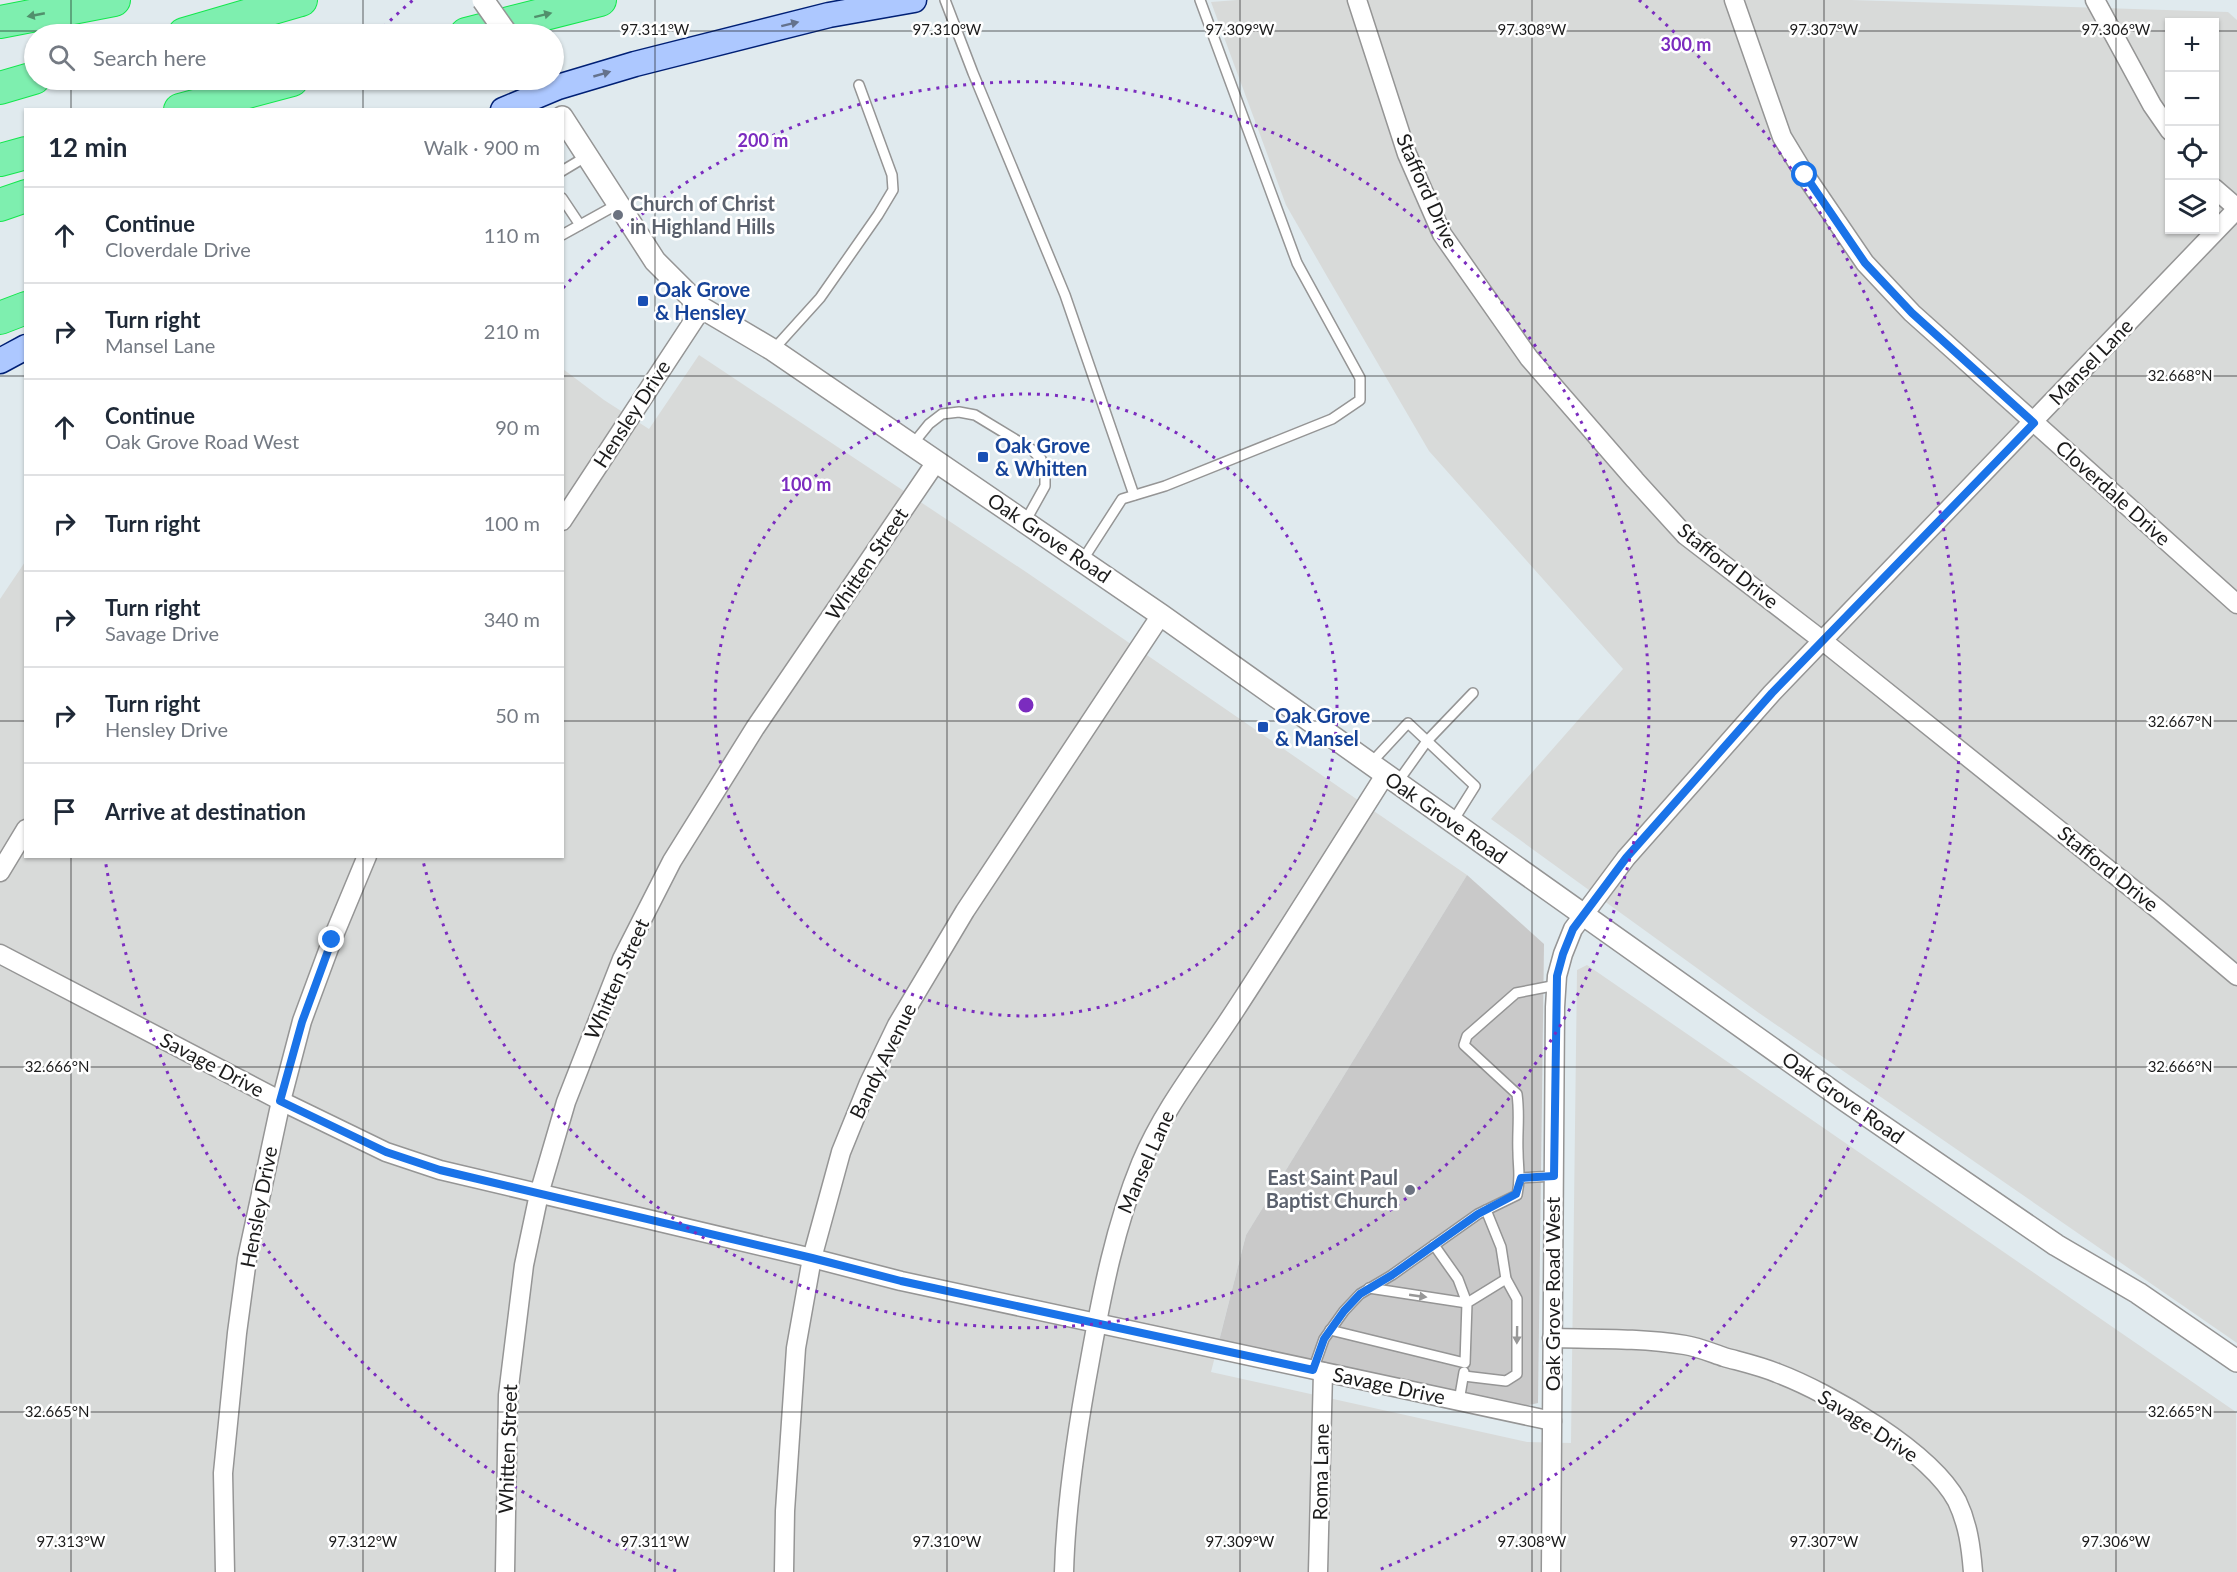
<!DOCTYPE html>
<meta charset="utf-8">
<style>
:root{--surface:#fff;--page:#f6f6f7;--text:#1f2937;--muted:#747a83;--line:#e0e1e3}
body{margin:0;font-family:Lato,sans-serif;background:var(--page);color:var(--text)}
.controls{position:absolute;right:18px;top:18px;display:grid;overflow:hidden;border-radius:0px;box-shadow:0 2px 4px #0004}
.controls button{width:54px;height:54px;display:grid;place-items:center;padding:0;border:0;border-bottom:2px solid var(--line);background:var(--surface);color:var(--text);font:30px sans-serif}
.stop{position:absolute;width:18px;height:18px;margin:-14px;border:4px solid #1a73e8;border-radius:50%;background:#fff}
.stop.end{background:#1a73e8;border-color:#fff;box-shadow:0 2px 6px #0008}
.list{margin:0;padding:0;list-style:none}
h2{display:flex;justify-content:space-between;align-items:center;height:78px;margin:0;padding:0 24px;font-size:26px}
h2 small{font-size:20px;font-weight:400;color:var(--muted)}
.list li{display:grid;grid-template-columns:39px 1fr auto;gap:18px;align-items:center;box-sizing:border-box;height:96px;padding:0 24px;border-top:2px solid var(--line)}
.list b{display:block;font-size:22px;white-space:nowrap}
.list p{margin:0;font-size:20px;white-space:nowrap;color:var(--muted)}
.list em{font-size:20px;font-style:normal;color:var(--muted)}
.icon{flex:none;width:33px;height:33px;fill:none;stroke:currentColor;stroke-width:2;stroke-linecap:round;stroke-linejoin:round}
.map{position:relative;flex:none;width:2237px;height:1572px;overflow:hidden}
.search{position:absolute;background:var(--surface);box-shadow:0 2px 4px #0004;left:24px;top:24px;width:540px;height:66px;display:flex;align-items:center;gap:15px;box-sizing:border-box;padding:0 21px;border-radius:33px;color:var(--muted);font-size:22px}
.panel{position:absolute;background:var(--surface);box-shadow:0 2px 4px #0004;left:24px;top:108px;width:540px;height:750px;border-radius:0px}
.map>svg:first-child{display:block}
.residential{fill:#d8dad9;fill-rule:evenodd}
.religious{fill:#c9c9c9}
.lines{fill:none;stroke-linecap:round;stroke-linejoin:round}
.service-casing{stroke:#959595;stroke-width:12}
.minor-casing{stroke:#959595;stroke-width:21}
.tertiary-casing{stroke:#959595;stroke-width:24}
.secondary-casing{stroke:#002075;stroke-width:27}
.motorway-casing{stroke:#12e74c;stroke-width:34}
.service{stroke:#fff;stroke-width:9}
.minor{stroke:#fff;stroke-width:18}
.tertiary{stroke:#fff;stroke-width:21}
.secondary{stroke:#adc8ff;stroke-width:24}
.motorway{stroke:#7eefaf;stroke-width:32}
.tertiary-bridge-casing{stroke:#959595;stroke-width:24;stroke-linecap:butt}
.tertiary-bridge{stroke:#fff;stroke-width:21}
.oneway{fill:#51906c}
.oneway2{fill:#64728d}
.oneway3{fill:#989898}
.route{stroke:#1a73e8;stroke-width:8}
.ticks{fill:none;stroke:#1b1b1b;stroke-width:1.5;stroke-opacity:0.45}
.ring{fill:none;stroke:#7b2cbf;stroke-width:3;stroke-dasharray:3 6}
.worship-dot{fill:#6b7280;stroke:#fff;stroke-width:2}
.transit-dot{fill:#1a4fb4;stroke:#fff;stroke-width:2}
.labels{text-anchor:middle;stroke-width:5;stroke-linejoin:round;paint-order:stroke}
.street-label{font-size:20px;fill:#1b1b1b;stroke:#fff}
.worship-label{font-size:20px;font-weight:bold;fill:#5b616d;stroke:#fff;text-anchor:start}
.transit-label{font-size:20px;font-weight:bold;fill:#164399;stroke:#fff;text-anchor:start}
.ticks-label{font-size:15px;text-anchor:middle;fill:#1b1b1b;stroke:#fff;stroke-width:5;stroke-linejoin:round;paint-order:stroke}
.centre{fill:#7b2cbf;stroke:#fff;stroke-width:3}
.ring-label{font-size:18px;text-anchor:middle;font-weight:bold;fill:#7b2cbf;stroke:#fff;stroke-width:5;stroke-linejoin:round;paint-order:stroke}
</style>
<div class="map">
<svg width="2237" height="1572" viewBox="0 0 2237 1572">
<rect width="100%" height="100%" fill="#e0eaee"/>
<g class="residential">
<path d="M1237,0H1851L2228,12L2237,20V1343L1759,1013L1491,819L1623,669L1429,451L1328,278L1286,205L1211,2ZM2170,22H2214V230H2170Z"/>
<path d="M699,355L1029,574L1467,875L1246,1235L1211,1372L1527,1442L1571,1443L1577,970L1587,965L2236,1412L2237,1572H0V599L25,562L26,856H562L563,369L604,400L649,429Z"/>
</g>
<path class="religious" d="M1467,875L1544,944L1538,1403L1521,1407L1219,1341L1246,1235Z"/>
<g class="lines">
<defs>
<g id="service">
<path d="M945,0L973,73L1065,295L1134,495"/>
<path d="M562,171L587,156"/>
<path d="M562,198L580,225"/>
<path d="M562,235L618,204"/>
<path d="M773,350L820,298L878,215L893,190L892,175L859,85"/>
<path d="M912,445L929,424L942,414L959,412L975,415L1031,449L1041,459L1045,471V486L1025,522"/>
<path d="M1082,561L1122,499L1165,486L1332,419L1360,400V378L1297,263L1200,0"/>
<path d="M1370,764L1408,723L1475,786L1453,821"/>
<path d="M1397,783L1427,741L1473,693"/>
<path d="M1521,1178L1554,1176"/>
<path d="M1369,1288L1467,1303L1458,1279L1434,1245"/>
<path d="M1330,1330L1465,1363L1467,1303L1506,1279"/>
<path d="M1313,1370L1324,1339L1344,1311L1360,1294L1392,1275L1478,1214L1517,1195C1521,1176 1518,1169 1518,1152C1517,1131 1520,1116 1517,1094L1464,1045L1467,1036L1516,993L1557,985"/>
<path d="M1464,1376L1506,1381L1517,1374V1299L1506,1279L1501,1247L1486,1210"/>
<path d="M1459,1401L1464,1372"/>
</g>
<g id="minor">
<path d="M1357,0L1407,154L1442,234L1529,358L1635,480L1685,535L1823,641L2159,910L2237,976"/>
<path d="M1734,0L1782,137L1805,175L1865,263L1912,313L2237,604"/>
<path d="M2095,0L2152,105L2170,131"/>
<path d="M2214,188L2237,208"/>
<path d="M562,521L702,308"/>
<path d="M0,872L26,829"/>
<path d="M0,954L281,1101L386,1152L440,1170L812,1258L901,1281L1552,1421"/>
<path d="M1552,1338C1597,1339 1641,1338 1685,1345C1698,1347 1712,1353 1724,1357C1742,1362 1760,1366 1777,1373C1830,1393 1930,1451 1957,1501C1968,1524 1971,1547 1973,1572"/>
<path d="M225,1572L223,1473L237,1333L247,1259L281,1101L302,1021L332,940L367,856"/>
<path d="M505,1572L508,1395L524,1265L539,1194L566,1102L622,959L672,861L755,728L936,462"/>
<path d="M784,1572L785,1511L796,1348L812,1258L841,1152L869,1083L897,1025L965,911L1161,615"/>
<path d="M1064,1572C1066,1501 1077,1430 1090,1360C1102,1293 1115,1226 1141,1163C1164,1108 1202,1061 1234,1012C1285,934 1335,854 1385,775"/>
<path d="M1318,1572L1323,1372"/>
<path d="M1551,1572L1555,1007L1557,976L1563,954L1573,929L1626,858L1772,693L2237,209"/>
</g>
<path id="tertiary" d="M562,117L655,261L702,308L773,350L1161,615L1846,1101L2056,1245L2138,1293L2237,1361"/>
<g id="secondary">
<path d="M503,110L558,87L635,64L829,15L914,0"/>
<path d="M0,361L26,347"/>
</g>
<g id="motorway">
<path d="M0,22L114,0"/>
<path d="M184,34L301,0"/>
<path d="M466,34L600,0"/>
<path d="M0,88L34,78"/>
<path d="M180,110L292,80"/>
<path d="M0,160L26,153"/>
<path d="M0,205L26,196"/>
<path d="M0,318L26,308"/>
</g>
</defs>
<use href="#service" class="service-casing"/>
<use href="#minor" class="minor-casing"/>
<use href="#tertiary" class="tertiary-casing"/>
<use href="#secondary" class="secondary-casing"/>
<use href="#motorway" class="motorway-casing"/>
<use href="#service" class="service"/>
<use href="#minor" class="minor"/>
<use href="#tertiary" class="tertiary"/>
<use href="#secondary" class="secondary"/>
<use href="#motorway" class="motorway"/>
<defs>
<path id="tertiary-bridge" d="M483,0L507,34"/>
</defs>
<use href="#tertiary-bridge" class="tertiary-bridge-casing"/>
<use href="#tertiary-bridge" class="tertiary-bridge"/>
</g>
<defs><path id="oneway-solid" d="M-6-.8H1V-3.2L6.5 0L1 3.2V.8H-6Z" transform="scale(1.5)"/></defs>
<g class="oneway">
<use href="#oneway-solid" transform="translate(36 15) rotate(169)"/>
<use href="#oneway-solid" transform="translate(543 15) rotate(-14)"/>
</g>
<g class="oneway2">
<use href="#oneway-solid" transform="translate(790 24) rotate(-14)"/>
<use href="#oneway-solid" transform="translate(602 74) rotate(-16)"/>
</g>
<g class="oneway3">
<use href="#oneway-solid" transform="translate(1418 1296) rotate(8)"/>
<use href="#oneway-solid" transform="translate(1517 1335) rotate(91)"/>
</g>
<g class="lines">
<path class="route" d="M332,940L302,1022L280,1101L386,1152L440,1170L812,1258L901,1281L1313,1370L1324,1339L1344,1311L1360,1294L1392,1275L1478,1214L1516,1194L1521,1178L1554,1176L1557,976L1563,954L1573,929L1626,858L1772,693L2034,423L1912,313L1865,263L1805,175"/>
</g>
<path class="ticks" d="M71,0V34M363,0V34M655,0V1572M947,0V1572M1240,0V1572M1532,0V1572M1824,0V1572M2116,0V1572M0,31H2170M2214,31H2237M71,80V110M363,80V110M0,376H26M562,376H2237M0,721H26M562,721H2237M71,856V1572M363,856V1572M0,1067H2237M0,1412H2237"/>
<g class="ring">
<circle cx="1026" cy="705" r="311"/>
<path d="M563 288A623 623 0 1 1 423 861"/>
<path d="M676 1571A934 934 0 0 1 105 859M377 33A934 934 0 0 1 413 0M1639 0A934 934 0 0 1 1376 1571"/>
</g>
<g class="worship-dot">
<circle cx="618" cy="215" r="6"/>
<circle cx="1410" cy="1190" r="6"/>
</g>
<g class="transit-dot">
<rect x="637" y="295" width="12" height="12" rx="3"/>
<rect x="977" y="451" width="12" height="12" rx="3"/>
<rect x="1257" y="721" width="12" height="12" rx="3"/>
</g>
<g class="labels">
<g class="street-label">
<text transform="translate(1427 191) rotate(66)" y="7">Stafford Drive</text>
<text transform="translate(2091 362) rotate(-46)" y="7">Mansel Lane</text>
<text transform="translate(632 414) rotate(-57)" y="7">Hensley Drive</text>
<text transform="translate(2113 493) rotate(42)" y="7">Cloverdale Drive</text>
<text transform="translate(1049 538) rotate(34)" y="7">Oak Grove Road</text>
<text transform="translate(867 564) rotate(-56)" y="7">Whitten Street</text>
<text transform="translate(1728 566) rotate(39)" y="7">Stafford Drive</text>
<text transform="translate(1446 818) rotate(35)" y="7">Oak Grove Road</text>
<text transform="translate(2108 869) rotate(39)" y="7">Stafford Drive</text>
<text transform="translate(617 979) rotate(-66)" y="7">Whitten Street</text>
<text transform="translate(883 1061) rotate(-64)" y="7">Bandy Avenue</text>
<text transform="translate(212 1065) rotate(28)" y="7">Savage Drive</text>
<text transform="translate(1843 1098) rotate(35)" y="7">Oak Grove Road</text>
<text transform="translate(1146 1162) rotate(-66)" y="7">Mansel Lane</text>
<text transform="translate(259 1207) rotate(-79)" y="7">Hensley Drive</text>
<text transform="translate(1553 1294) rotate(-90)" y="7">Oak Grove Road West</text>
<text transform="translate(1389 1386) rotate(12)" y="7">Savage Drive</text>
<text transform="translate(1868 1426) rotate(33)" y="7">Savage Drive</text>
<text transform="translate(508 1449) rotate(-88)" y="7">Whitten Street</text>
<text transform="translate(1321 1472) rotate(-89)" y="7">Roma Lane</text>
</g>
<g class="worship-label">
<text x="630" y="211">Church of Christ<tspan x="630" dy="23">in Highland Hills</tspan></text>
<text x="1398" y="1185" text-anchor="end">East Saint Paul<tspan x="1398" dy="23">Baptist Church</tspan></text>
</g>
<g class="transit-label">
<text x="655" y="297">Oak Grove<tspan x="655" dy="23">&amp; Hensley</tspan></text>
<text x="995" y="453">Oak Grove<tspan x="995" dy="23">&amp; Whitten</tspan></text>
<text x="1275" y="723">Oak Grove<tspan x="1275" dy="23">&amp; Mansel</tspan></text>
</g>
</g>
<g class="ticks-label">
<text x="655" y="35">97.311°W</text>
<text x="947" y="35">97.310°W</text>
<text x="1240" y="35">97.309°W</text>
<text x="1532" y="35">97.308°W</text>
<text x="1824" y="35">97.307°W</text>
<text x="2116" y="35">97.306°W</text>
<text x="2180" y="381">32.668°N</text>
<text x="2180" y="727">32.667°N</text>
<text x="57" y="1072">32.666°N</text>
<text x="2180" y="1072">32.666°N</text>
<text x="57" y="1417">32.665°N</text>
<text x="2180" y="1417">32.665°N</text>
<text x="71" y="1547">97.313°W</text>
<text x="363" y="1547">97.312°W</text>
<text x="655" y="1547">97.311°W</text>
<text x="947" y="1547">97.310°W</text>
<text x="1240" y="1547">97.309°W</text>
<text x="1532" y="1547">97.308°W</text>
<text x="1824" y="1547">97.307°W</text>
<text x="2116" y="1547">97.306°W</text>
</g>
<circle cx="1026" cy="705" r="9" class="centre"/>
<g class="ring-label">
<text x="1686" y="51">300 m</text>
<text x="763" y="147">200 m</text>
<text x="806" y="491">100 m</text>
</g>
</svg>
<div class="controls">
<button>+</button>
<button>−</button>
<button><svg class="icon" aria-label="locate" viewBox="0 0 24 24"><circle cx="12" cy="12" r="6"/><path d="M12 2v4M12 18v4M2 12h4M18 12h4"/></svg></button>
<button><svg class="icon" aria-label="layers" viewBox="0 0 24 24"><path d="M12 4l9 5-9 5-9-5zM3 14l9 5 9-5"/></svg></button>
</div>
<div class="stop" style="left:1805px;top:175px"></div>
<div class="stop end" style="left:332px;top:940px"></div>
<div class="search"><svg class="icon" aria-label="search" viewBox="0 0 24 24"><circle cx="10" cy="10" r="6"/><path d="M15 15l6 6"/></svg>Search here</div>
<section class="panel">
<h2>12 min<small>Walk · 900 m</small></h2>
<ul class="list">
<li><svg class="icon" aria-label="ahead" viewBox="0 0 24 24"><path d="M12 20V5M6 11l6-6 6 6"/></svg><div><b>Continue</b><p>Cloverdale Drive</p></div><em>110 m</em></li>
<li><svg class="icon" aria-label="right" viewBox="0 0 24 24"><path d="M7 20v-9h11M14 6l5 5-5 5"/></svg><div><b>Turn right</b><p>Mansel Lane</p></div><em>210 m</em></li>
<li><svg class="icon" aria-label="ahead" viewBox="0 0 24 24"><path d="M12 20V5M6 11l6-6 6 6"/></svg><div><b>Continue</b><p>Oak Grove Road West</p></div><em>90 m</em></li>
<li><svg class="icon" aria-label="right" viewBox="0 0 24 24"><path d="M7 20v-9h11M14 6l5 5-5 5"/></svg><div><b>Turn right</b></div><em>100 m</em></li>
<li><svg class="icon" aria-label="right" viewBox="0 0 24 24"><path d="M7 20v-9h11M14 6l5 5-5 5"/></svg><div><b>Turn right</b><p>Savage Drive</p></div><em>340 m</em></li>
<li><svg class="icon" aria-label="right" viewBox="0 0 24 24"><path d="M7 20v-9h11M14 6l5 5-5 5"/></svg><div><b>Turn right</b><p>Hensley Drive</p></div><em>50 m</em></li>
<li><svg class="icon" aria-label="arrive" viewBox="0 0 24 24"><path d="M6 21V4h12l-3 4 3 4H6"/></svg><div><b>Arrive at destination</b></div></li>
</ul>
</section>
</div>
